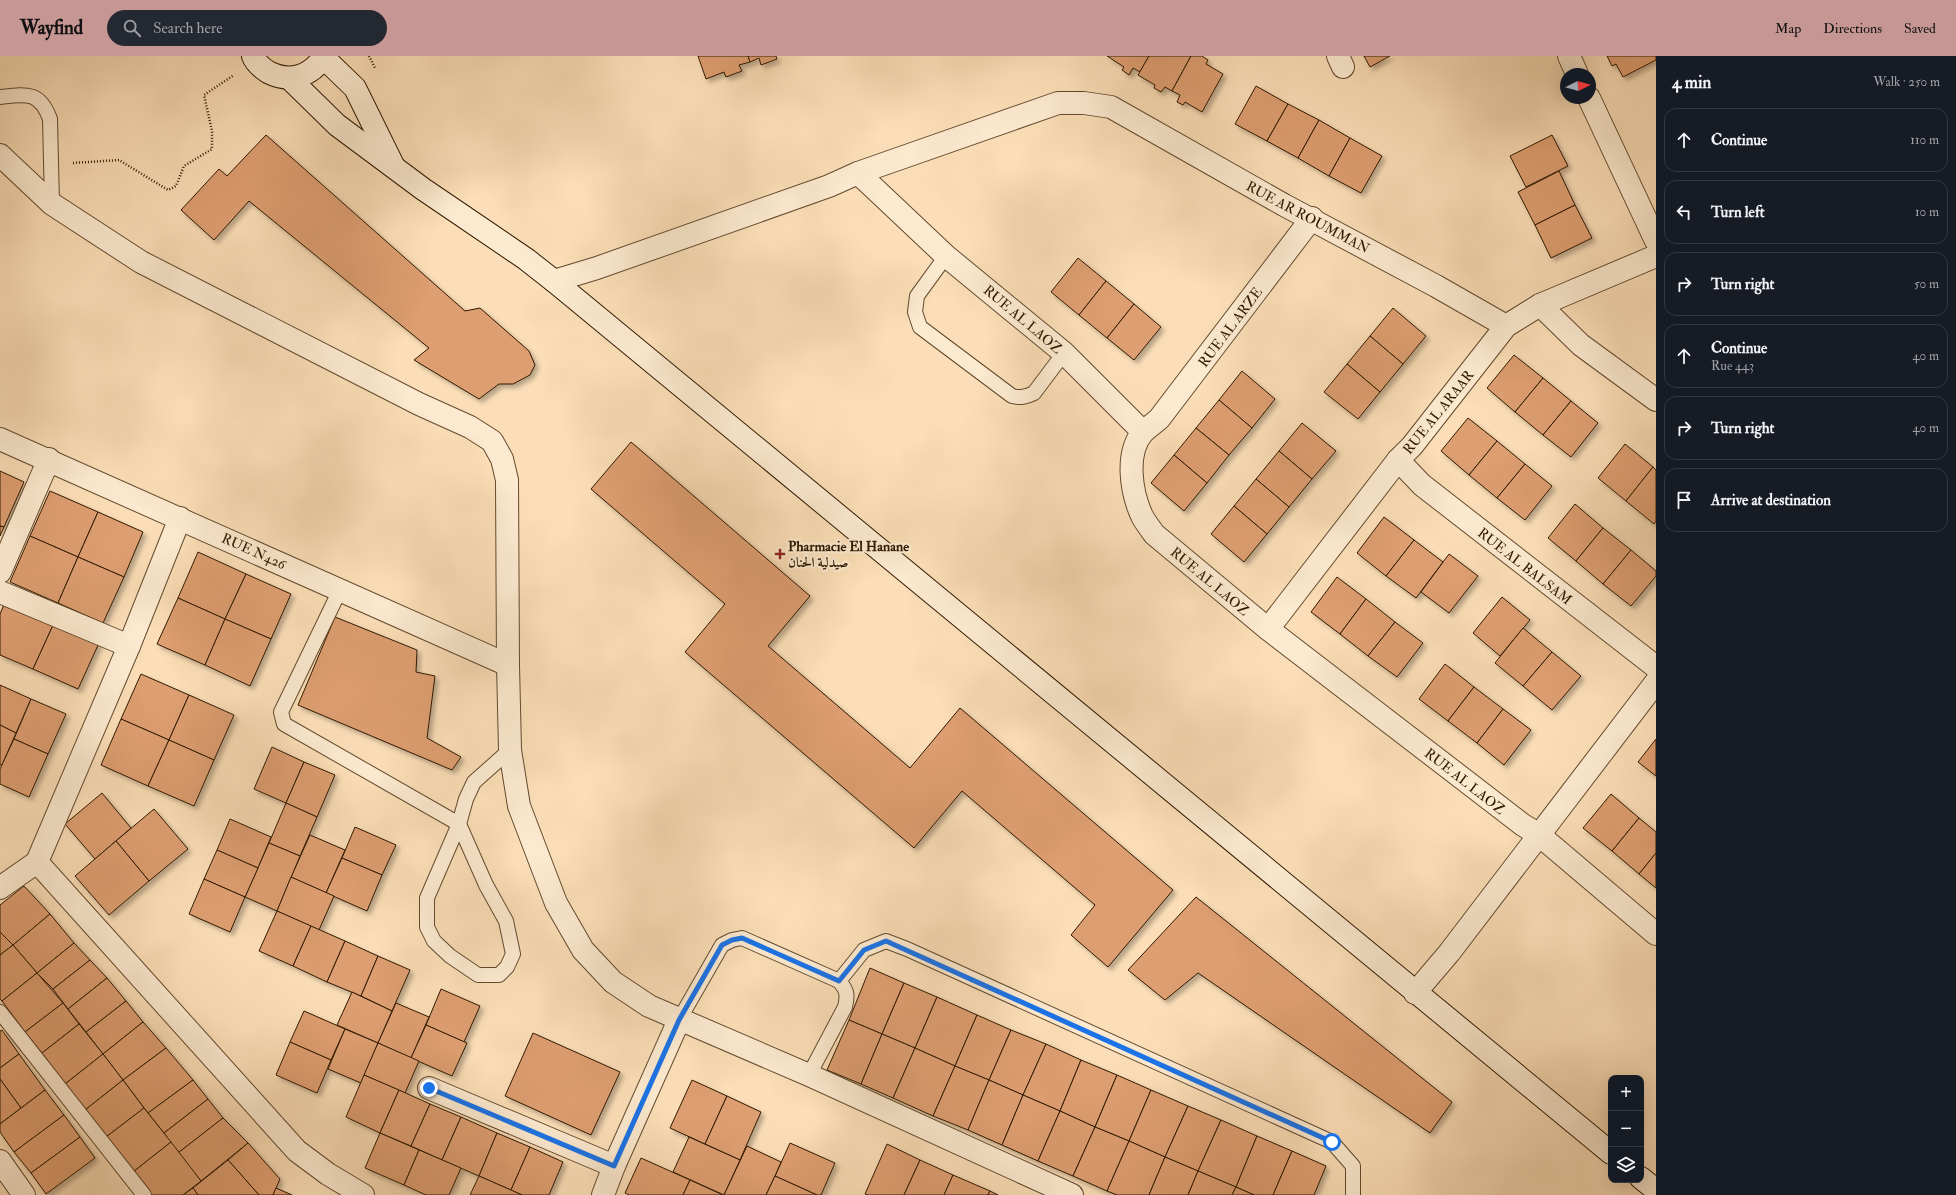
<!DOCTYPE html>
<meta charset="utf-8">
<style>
:root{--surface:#171b24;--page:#242831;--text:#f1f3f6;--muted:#9ea1a6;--line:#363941;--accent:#c59692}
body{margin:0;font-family:"IM FELL Double Pica",Amiri,serif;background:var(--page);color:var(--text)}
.controls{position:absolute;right:12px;bottom:12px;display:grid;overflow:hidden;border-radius:8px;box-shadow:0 4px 16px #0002}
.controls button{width:36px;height:36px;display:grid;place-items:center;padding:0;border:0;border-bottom:1px solid var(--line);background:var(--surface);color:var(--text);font:20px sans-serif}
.compass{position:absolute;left:1560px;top:12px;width:36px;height:36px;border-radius:50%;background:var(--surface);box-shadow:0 4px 16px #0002;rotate:84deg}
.stop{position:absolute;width:12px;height:12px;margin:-9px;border:3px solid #1a73e8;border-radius:50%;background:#fff}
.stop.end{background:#1a73e8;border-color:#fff;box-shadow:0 1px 4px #0008}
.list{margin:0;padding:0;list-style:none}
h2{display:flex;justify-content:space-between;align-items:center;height:52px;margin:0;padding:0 16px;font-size:17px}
h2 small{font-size:13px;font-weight:400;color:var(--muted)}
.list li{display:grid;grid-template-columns:26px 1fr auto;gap:12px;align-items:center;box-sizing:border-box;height:64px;margin:0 8px 8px;padding:0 8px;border:1px solid var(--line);border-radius:12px}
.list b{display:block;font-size:15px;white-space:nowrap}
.list p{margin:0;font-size:13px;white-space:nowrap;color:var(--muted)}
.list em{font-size:13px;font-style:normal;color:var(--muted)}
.icon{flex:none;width:22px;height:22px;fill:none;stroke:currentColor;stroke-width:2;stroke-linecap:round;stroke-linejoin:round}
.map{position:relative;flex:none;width:1656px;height:1139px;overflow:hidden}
header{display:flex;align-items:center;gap:24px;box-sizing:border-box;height:56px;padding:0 20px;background:var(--accent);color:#111}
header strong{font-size:19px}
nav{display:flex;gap:22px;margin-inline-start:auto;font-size:14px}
.search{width:280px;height:36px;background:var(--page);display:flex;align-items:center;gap:10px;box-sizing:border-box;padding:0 14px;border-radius:22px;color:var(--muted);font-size:15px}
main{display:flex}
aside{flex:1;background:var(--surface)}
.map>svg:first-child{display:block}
.building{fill:#dd9e71;stroke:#301900;filter:url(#shadow)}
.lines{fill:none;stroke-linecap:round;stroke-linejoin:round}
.service-casing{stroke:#634a2e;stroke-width:16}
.minor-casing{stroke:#634a2e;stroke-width:24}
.secondary-casing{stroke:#301900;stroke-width:24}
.path{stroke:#301900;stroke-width:2.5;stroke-dasharray:1 2;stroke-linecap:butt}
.service{stroke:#fcead0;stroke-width:14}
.minor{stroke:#fcead0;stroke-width:22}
.secondary{stroke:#fcead0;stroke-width:22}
.route{stroke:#1a73e8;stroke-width:5}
.poi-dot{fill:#8f2418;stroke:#fcead0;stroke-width:1.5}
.labels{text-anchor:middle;stroke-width:4;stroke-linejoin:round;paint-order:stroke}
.street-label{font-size:14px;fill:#301900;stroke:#fcead0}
.poi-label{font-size:14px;font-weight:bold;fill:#301900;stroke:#fcead0;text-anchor:start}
</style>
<header>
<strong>Wayfind</strong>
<div class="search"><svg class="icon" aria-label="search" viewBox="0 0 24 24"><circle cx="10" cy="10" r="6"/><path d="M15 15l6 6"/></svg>Search here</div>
<nav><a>Map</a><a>Directions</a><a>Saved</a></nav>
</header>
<main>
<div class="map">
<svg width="1656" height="1139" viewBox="0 0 1656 1139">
<defs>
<filter id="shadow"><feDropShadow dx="3.5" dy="3.5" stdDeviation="2" flood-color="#0004"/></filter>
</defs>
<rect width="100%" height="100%" fill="#fbdeb7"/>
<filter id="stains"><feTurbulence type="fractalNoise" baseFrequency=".005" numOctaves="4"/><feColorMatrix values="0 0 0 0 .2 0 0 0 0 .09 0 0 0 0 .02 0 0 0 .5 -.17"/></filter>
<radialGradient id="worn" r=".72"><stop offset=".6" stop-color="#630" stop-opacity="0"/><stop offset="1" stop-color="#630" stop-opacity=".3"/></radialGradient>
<g class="building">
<path d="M698,0H748L750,6L739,9L742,15L726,21L724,16L706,23Z"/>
<path d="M748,0H776L777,3L761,9L759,2L750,6Z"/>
<path d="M1107,0H1149L1140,16L1133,12L1129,19L1122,14L1124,11Z"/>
<path d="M1149,0H1191L1172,35L1165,31L1161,36L1154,32L1155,29L1138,19Z"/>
<path d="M1191,0H1202L1208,4L1206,8L1223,18L1202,56L1185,46L1183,49L1177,46L1180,39L1172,35Z"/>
<path d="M1364,0H1390L1370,11Z"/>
<path d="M1607,0H1656V4L1623,21L1616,8L1612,10Z"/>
<path d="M1256,30L1288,48L1267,85L1235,68Z"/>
<path d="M1288,48L1319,64L1298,102L1267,85Z"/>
<path d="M1319,64L1350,82L1329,120L1298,102Z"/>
<path d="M266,79L465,255L480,252L529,295L535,309L530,319L513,328H499L479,343L414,304L429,292L249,145L214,184L181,154L219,113L227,120Z"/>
<path d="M1552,79L1568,110L1526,131L1510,100Z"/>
<path d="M1350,82L1382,100L1361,137L1329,120Z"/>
<path d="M1559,115L1575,149L1535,169L1518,136Z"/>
<path d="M1575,149L1592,182L1551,202L1535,169Z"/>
<path d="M1078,202L1106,225L1079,259L1051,236Z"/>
<path d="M1106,225L1134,248L1107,282L1079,259Z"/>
<path d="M1134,248L1161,271L1134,304L1107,282Z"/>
<path d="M1393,252L1426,280L1403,308L1370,280Z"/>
<path d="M1370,280L1403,308L1380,336L1347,308Z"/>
<path d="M1514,299L1543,322L1515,356L1487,332Z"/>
<path d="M1347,308L1380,336L1358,363L1324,336Z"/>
<path d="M1242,315L1275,343L1252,372L1219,344Z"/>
<path d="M1543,322L1571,345L1543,379L1515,356Z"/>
<path d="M1219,344L1252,372L1229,399L1196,372Z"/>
<path d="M1571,345L1598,367L1571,401L1543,379Z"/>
<path d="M1468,362L1497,385L1469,419L1441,395Z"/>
<path d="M1302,367L1336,395L1312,423L1279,395Z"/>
<path d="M1196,372L1229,399L1207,427L1174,399Z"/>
<path d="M1497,385L1525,408L1497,442L1469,419Z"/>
<path d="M631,386L810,540L768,590L910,712L960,652L1173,834L1108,911L1071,879L1095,849L962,735L914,792L685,596L725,548L591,433Z"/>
<path d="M1625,388L1653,411L1626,445L1598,422Z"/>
<path d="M1279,395L1312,423L1289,451L1256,423Z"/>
<path d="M1174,399L1207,427L1184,455L1151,427Z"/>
<path d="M1525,408L1552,430L1525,464L1497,442Z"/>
<path d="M1653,411L1656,414V465L1654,468L1626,445Z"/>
<path d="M0,415L24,426L4,471L0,470Z"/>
<path d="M1256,423L1289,451L1267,478L1234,450Z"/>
<path d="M50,435L98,456L78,501L30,480Z"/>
<path d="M1575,448L1603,472L1576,505L1548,482Z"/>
<path d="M1234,450L1267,478L1244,506L1211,478Z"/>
<path d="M98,456L143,476L124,521L78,501Z"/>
<path d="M1384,461L1414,484L1386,520L1357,497Z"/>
<path d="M0,470L4,471L0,480Z"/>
<path d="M1603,472L1631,494L1603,528L1576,505Z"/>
<path d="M30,480L78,501L58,547L10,526Z"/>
<path d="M1414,484L1443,506L1416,542L1386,520Z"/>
<path d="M1631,494L1656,515V520L1631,550L1603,528Z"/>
<path d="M198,496L246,518L225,563L178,542Z"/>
<path d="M1449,498L1478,520L1449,557L1421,536Z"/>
<path d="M78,501L124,521L103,567L58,547Z"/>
<path d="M246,518L291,538L271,583L225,563Z"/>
<path d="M1337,521L1366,543L1340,578L1311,556Z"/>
<path d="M1502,541L1530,564L1500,600L1473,577Z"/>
<path d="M178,542L225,563L205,609L157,588Z"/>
<path d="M1366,543L1395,566L1368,600L1340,578Z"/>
<path d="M5,546L54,567L33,613L0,599V558Z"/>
<path d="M335,561L417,594L416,616L435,620L427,682L461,701L452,714L298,649Z"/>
<path d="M225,563L271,583L250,630L205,609Z"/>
<path d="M1395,566L1423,587L1397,621L1368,600Z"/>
<path d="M54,567L99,587L78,633L33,613Z"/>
<path d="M1523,572L1552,596L1523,630L1495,607Z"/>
<path d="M1552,596L1581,620L1552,654L1523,630Z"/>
<path d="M1445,608L1474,631L1448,665L1419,643Z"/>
<path d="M141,618L189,639L169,684L121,663Z"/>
<path d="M0,629L31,643L16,677L0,669Z"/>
<path d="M1474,631L1503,653L1477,687L1448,665Z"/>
<path d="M189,639L234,659L214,704L169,684Z"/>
<path d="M31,643L66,658L48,698L14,683Z"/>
<path d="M1503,653L1531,674L1504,709L1477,687Z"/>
<path d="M121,663L169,684L148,730L101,709Z"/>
<path d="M0,669L16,677L2,709H0Z"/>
<path d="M14,683L48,698L29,741L0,728V713Z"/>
<path d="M1656,683V720L1638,706Z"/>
<path d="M169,684L214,704L194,750L148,730Z"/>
<path d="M272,691L304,706L286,747L254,733Z"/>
<path d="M304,706L335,719L317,761L286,747Z"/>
<path d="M102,737L131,772L95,803L65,768Z"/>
<path d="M1611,738L1639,762L1612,795L1583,772Z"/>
<path d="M286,747L317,761L300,800L269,787Z"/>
<path d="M154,753L188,793L149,825L116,785Z"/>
<path d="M1639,762L1656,776V797L1639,818L1612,795Z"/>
<path d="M230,763L271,781L258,812L217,794Z"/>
<path d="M355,771L396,789L382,819L342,802Z"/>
<path d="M310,779L345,794L326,837L291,821Z"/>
<path d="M116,785L149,825L109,859L75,820Z"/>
<path d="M269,787L300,800L277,855L245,841Z"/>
<path d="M217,794L258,812L245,841L204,823Z"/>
<path d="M1656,797V832L1639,818Z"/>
<path d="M342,802L382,819L367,855L326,837Z"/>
<path d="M291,821L334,840L319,874L277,855Z"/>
<path d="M204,823L245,841L230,876L189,858Z"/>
<path d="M24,830L50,858L13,889L0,876V849Z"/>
<path d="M1196,841L1452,1046L1430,1077L1198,917L1165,944L1128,914Z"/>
<path d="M277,855L311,870L293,910L259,895Z"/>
<path d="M50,858L74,887L37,917L13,889Z"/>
<path d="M311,870L345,885L327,926L293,910Z"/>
<path d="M0,876L13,889L0,899Z"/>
<path d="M345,885L378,900L361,940L327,926Z"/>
<path d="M74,887L90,904L53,933L37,917Z"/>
<path d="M13,889L37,917L2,945L0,943V899Z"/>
<path d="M378,900L410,914L392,955L361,940Z"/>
<path d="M90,904L107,922L68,953L53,933Z"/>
<path d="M870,912L904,927L882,978L849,964Z"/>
<path d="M37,917L63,947L25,976L2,945Z"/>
<path d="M107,922L126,945L86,976L68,953Z"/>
<path d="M904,927L937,941L915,992L882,978Z"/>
<path d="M441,933L480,950L464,986L426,969Z"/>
<path d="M352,936L392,955L378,987L337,969Z"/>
<path d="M937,941L977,959L955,1010L915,992Z"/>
<path d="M126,945L143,966L103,998L86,976Z"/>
<path d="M63,947L79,968L42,997L25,976Z"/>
<path d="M396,947L429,961L411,1002L378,987Z"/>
<path d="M304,955L345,973L331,1004L290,986Z"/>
<path d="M977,959L1011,974L989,1024L955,1010Z"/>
<path d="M849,964L882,978L861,1028L827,1014Z"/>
<path d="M143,966L166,992L123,1024L103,998Z"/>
<path d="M79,968L103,998L65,1028L42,997Z"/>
<path d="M426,969L467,987L452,1020L411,1002Z"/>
<path d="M345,973L378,987L361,1027L328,1013Z"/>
<path d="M2,974L19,998L0,1012V975Z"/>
<path d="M1011,974L1046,988L1023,1039L989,1024Z"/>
<path d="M533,977L620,1016L591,1079L505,1040Z"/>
<path d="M882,978L915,992L893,1042L861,1028Z"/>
<path d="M290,986L331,1004L317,1037L276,1019Z"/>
<path d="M378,987L419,1005L405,1037L364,1019Z"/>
<path d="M1046,988L1081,1004L1060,1055L1023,1039Z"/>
<path d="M166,992L193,1024L148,1057L123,1024Z"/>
<path d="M915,992L955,1010L933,1060L893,1042Z"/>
<path d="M19,998L45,1034L21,1052L0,1023V1012Z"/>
<path d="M103,998L123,1024L85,1054L65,1028Z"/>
<path d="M1081,1004L1117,1019L1095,1071L1060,1055Z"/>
<path d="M955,1010L989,1024L968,1074L933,1060Z"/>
<path d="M364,1019L399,1034L380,1077L346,1061Z"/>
<path d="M1117,1019L1151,1034L1129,1085L1095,1071Z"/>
<path d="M0,1023L21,1052L0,1068Z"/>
<path d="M123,1024L144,1052L106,1081L85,1054Z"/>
<path d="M193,1024L208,1043L164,1077L148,1057Z"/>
<path d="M692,1024L727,1040L705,1088L670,1072Z"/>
<path d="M989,1024L1023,1039L1002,1089L968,1074Z"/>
<path d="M45,1034L64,1059L14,1096L0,1076V1068Z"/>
<path d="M399,1034L430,1048L411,1090L380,1077Z"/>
<path d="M1151,1034L1188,1050L1165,1101L1129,1085Z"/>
<path d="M1023,1039L1060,1055L1038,1105L1002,1089Z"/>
<path d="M727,1040L761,1056L740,1104L705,1088Z"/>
<path d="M208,1043L223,1062L178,1097L164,1077Z"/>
<path d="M430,1048L461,1061L442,1104L411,1090Z"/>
<path d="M1188,1050L1221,1064L1198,1115L1165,1101Z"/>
<path d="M144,1052L171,1086L133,1116L106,1081Z"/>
<path d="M1060,1055L1095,1071L1073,1120L1038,1105Z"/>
<path d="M64,1059L80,1081L31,1117L14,1096Z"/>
<path d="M461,1061L497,1077L479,1120L442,1104Z"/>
<path d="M223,1062L248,1087L201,1125L178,1097Z"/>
<path d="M1221,1064L1257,1080L1236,1131L1198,1115Z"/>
<path d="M1095,1071L1129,1085L1107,1135L1073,1120Z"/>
<path d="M380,1077L419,1094L404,1129L365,1112Z"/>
<path d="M497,1077L530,1091L511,1134L479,1120Z"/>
<path d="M1257,1080L1292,1095L1273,1139H1254L1236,1131Z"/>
<path d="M80,1081L95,1102L46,1138L31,1117Z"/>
<path d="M689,1081L740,1104L724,1139L673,1116Z"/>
<path d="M1129,1085L1165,1101L1149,1139H1117L1107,1135Z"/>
<path d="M171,1086L201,1125L183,1139H151L133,1116Z"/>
<path d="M248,1087L280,1123L273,1139H259L228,1104Z"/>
<path d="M790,1087L835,1107L821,1139H817L775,1120Z"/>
<path d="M887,1088L920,1104L904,1139H868L865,1138Z"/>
<path d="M747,1090L781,1106L775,1120L766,1139H724Z"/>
<path d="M530,1091L563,1106L549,1139H522L511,1134Z"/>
<path d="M419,1094L461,1112L449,1139H426L404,1129Z"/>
<path d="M1292,1095L1326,1110L1314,1139H1273Z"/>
<path d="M1165,1101L1198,1115L1188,1139H1149Z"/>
<path d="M641,1102L690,1124L683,1139H629L625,1137Z"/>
<path d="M228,1104L259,1139H198L193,1132Z"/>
<path d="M920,1104L953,1119L944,1139H904Z"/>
<path d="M1198,1115L1236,1131L1232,1139H1188Z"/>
<path d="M953,1119L990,1135L988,1139H944Z"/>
<path d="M479,1120L511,1134L522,1139H470Z"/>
<path d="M775,1120L817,1139H766Z"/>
<path d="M690,1124L723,1139H683Z"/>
<path d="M1236,1131L1254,1139H1232Z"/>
<path d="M193,1132L198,1139H183Z"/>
<path d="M276,1132L292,1139H273Z"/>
<path d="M990,1135L998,1139H988Z"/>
</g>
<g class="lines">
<defs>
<g id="service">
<path d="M0,41C26,38 40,35 50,63L52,148"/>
<path d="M946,200L917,240L915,256L920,271L1012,340C1021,342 1026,341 1034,337L1064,297"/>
<path d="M340,534L281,656L284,668L459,768L486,829L506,865L513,898L507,911L499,919H478L450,900L434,885L427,871V842L459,768L466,743L474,726L510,694"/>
<path d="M839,925L864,894L886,885L907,893L1332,1086L1353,1110V1139"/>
<path d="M0,956L144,1139"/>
<path d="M679,964L722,889L732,884L742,882L839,925C847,934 848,939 845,951L809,1019"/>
</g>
<g id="minor">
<path d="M1338,0L1343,11"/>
<path d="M1569,0L1577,18"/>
<path d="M1589,42L1656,185"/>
<path d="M0,99L52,148L141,206L419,348L470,371L492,385L502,403L507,424L508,609L510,694L519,750L556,847L583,894L613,926L649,950L809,1019L1072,1139"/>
<path d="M858,117L946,200L1064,297L1143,376C1125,397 1131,436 1142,460C1145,466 1150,472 1154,478L1268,573L1523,769L1538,778L1656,878"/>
<path d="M554,225L597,212L829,130L858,117L1058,47H1084L1111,51L1284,149L1436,230L1506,270"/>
<path d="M1540,249L1581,289L1656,344"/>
<path d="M1143,376L1159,363L1312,162"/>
<path d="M0,383L508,609"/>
<path d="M1398,404L1422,429L1656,611"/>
<path d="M0,516L49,403"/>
<path d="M0,536L129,590"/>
<path d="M1268,573L1398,404L1412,390L1506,270L1540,249L1656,200"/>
<path d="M37,806L297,1095L328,1118L363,1139"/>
<path d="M0,832L37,806L129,590L180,462"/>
<path d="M1415,937L1449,897L1656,626"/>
<path d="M429,1032L614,1110"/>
<path d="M0,1105L24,1139"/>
<path d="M603,1139L614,1110L679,964"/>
</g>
<g id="secondary">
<path d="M253,0C255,6 262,12 268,16C289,27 311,21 324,0"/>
<path d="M323,1L355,32L393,109"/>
<path d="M289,22L337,69L423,133L526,203L554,225L1611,1097"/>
<path d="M1641,1122L1656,1134"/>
</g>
</defs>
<use href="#service" class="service-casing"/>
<use href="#minor" class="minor-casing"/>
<use href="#secondary" class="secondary-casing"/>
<g class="path">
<path d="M369,0L375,12"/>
<path d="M73,107L119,104L168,134L176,130L184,110L212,93V75L204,39L234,19"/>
</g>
<use href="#service" class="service"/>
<use href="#minor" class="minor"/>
<use href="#secondary" class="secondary"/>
</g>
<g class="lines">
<path class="route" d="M429,1032L614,1110L679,964L722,889L732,884L742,882L839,925L864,894L886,885L1332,1086"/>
</g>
<path class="poi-dot" d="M778 492h4v4h4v4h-4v4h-4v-4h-4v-4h4z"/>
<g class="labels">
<g class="street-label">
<text transform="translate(1308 161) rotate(28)" y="5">RUE AR ROUMMAN</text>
<text transform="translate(1023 263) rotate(40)" y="5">RUE AL LAOZ</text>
<text transform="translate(1230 271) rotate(-53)" y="5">RUE AL ARZE</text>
<text transform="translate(1438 356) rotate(-51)" y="5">RUE AL ARAAR</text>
<text transform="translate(254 495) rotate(24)" y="5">RUE N426</text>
<text transform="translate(1525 510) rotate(38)" y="5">RUE AL BALSAM</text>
<text transform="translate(1210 525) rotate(40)" y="5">RUE AL LAOZ</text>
<text transform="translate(1465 725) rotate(38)" y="5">RUE AL LAOZ</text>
</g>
<g class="poi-label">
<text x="788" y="495">Pharmacie El Hanane<tspan x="788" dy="16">صيدلية الحنان</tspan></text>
</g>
</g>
<rect width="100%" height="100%" filter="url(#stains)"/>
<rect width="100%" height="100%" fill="url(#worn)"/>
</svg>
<div class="controls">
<button>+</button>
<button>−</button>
<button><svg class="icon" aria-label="layers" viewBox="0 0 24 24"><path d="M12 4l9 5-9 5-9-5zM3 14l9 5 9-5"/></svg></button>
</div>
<svg class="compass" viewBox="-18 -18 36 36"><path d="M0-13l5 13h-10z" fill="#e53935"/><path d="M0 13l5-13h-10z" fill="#9ea1a6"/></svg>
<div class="stop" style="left:1332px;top:1086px"></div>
<div class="stop end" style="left:429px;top:1032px"></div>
</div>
<aside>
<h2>4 min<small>Walk · 250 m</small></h2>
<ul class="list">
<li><svg class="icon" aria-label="ahead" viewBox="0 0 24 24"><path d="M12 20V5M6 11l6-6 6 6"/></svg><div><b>Continue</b></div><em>110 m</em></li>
<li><svg class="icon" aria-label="left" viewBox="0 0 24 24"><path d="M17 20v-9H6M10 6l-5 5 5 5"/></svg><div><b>Turn left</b></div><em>10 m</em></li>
<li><svg class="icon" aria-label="right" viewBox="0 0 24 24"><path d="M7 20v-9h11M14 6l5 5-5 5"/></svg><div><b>Turn right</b></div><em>50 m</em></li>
<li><svg class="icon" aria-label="ahead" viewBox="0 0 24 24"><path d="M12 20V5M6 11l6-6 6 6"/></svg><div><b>Continue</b><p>Rue 443</p></div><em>40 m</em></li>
<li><svg class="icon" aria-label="right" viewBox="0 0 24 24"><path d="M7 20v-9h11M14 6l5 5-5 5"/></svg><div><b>Turn right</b></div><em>40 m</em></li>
<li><svg class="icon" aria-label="arrive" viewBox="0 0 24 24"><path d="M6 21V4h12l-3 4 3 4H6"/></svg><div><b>Arrive at destination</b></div></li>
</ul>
</aside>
</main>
